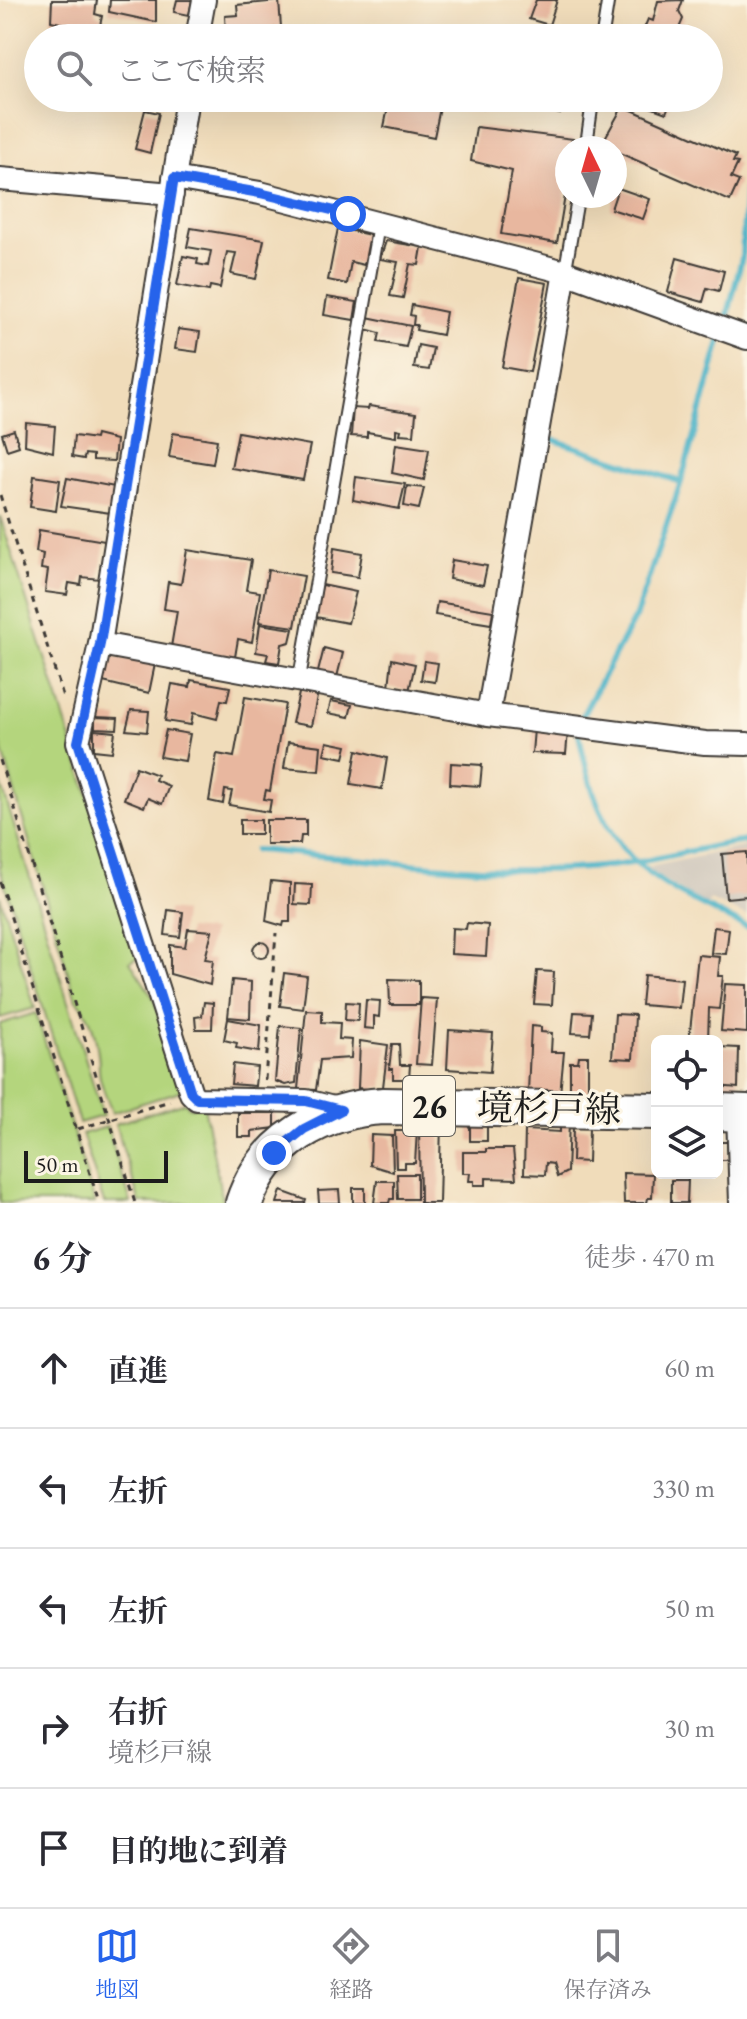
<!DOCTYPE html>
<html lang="ja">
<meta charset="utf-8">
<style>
:root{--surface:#fff;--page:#f7f7f7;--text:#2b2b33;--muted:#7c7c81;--line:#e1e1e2;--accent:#2563eb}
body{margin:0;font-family:"EB Garamond","Noto Serif JP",serif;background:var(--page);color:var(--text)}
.controls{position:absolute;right:24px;bottom:24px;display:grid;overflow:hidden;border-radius:12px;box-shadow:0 8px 32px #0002}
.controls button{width:72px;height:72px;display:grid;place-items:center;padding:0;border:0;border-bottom:2px solid var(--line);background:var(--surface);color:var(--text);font:40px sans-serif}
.compass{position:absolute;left:555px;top:136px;width:72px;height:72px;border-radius:50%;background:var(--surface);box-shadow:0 8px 32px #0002;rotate:355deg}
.scale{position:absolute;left:24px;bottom:20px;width:144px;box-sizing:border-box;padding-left:8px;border:4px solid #1c1c1c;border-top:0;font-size:22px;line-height:28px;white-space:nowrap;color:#1c1c1c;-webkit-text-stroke:6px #fcf5e5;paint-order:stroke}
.stop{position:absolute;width:24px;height:24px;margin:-18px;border:6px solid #2563eb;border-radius:50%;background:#fff}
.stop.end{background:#2563eb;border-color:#fff;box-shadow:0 2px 8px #0008}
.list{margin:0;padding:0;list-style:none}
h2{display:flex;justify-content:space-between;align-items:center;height:104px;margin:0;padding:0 32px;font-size:34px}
h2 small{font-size:26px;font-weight:400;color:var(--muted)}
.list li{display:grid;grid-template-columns:52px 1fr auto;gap:24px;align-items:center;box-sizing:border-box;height:120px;padding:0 32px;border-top:2px solid var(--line)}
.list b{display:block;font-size:30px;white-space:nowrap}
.list p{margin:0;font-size:26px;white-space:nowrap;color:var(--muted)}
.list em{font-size:26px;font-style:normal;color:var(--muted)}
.icon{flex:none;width:44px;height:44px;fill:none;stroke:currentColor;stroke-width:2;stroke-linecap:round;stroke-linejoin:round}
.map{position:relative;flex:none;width:747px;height:1203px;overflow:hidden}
.search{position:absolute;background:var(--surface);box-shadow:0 8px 32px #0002;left:24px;right:24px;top:24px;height:88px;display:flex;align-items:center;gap:20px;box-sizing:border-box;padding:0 28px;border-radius:44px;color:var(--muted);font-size:30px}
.sheet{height:704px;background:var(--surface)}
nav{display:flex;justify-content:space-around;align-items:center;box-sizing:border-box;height:112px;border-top:2px solid var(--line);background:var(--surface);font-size:22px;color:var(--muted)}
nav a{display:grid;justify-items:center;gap:4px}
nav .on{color:var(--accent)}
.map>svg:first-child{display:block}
.industrial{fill:#cbc3b8}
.green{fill:#b4d57d;stroke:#68784c;stroke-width:2}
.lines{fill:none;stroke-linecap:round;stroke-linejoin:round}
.stream{stroke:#48b2c7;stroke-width:6}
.building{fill:#e8b79f}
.lane-casing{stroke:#3c3934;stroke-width:15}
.street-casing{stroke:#3c3934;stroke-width:26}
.primary-casing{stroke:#3c3934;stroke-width:40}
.path{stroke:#3c3934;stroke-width:3;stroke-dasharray:6 6;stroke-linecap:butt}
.lane{stroke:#fff;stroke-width:11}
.street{stroke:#fff;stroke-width:22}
.primary{stroke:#fff;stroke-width:36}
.route{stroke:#2563eb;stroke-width:10}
.labels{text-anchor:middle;stroke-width:6;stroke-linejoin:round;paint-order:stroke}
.shield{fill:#fcf5e5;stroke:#5f5d58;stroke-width:2}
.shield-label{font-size:34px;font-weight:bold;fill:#1c1c1c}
.street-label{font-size:36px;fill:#1c1c1c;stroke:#fcf5e5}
</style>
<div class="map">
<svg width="747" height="1203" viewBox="0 0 747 1203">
<rect width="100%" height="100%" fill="#fcf5e5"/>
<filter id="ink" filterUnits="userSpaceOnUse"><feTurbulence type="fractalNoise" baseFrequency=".0125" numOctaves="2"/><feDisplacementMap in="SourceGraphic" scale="16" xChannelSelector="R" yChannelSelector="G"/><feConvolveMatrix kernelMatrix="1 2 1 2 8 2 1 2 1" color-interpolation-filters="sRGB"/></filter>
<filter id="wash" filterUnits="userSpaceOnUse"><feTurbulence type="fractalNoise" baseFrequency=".006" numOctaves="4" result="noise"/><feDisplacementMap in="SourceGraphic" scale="32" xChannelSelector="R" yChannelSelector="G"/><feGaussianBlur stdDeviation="1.8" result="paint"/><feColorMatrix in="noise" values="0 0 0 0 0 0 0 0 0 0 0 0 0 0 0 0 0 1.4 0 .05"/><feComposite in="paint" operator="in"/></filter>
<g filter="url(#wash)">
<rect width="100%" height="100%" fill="#f0dcba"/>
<path class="industrial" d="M747,846V916L710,900L707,906L645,868Z"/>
<g class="green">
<path d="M0,516L140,957L130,962L153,997L183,1090L112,1113C108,1100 99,1083 99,1070C99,1049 93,1014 76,1000L0,742Z"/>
<path d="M0,780L103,1116L79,1123L0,869Z"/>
<path d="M0,896L35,1008L0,1018Z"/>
<path d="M36,1013L95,1203H0V1024Z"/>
<path d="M186,1102L188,1107L204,1106L223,1203H140L115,1124Z"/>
<path d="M107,1127L131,1203H104L82,1134Z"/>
</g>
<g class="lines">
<g class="stream">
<path d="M728,314L742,258L747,164"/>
<path d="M554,440L681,482L636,615L579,722"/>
<path d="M681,482L722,334"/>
<path d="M579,734C602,857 639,876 747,927"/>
<path d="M255,850C369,858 494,879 609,866C655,862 700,846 747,841"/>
</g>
</g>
<g id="blocks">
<g class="building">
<path d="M52,0H97L95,14L102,16L99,31L51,21Z"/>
<path d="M110,0H156V22L109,12Z"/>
<path d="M177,0H192L189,15L174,12Z"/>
<path d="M536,0H557L549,25L529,19Z"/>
<path d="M683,0L679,11L683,19L675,38H640L648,19L653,21L658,1Z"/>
<path d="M279,1L281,27L226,35L225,16L238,15L237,5Z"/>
<path d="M390,98H442L434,137L384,127Z"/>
<path d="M465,98H484L482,109L464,105Z"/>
<path d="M488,98H520L519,106Z"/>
<path d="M550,98H580L577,109L561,106L560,114L548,111Z"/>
<path d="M644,98H672L666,113L642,104Z"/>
<path d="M623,106L736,156L733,162L738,163L731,178L739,181L730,201L615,151V148L601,145Z"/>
<path d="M145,110L159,113L150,153L135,149Z"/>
<path d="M476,127L574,139L573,148H567V184L557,243L501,234L512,171L471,161Z"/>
<path d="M618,188L650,199L643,219L611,209Z"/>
<path d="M191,228L264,240L256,279L231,274L236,253L227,252L220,288L210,286L209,291L177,285L183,256L198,259L197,264L208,266L211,251L187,247Z"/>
<path d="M338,228L370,235L364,265L351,262L347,284L328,280Z"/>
<path d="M386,241L422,247L419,265L410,264L403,298L390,296L398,262L380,259Z"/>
<path d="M677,258L724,271L719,291L707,288L703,302L668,292Z"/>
<path d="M519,278L547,283L530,372L502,367Z"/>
<path d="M327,297L357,302L354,320L324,315Z"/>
<path d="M412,305L446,312L442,335L416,330L417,325H413L414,316L410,315Z"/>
<path d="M367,317L411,326L406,347L378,342L380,333L365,329Z"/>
<path d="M178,329L200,332L197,352L175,349Z"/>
<path d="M418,345L433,348L429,370L414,368Z"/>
<path d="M369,406L416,413L414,435L400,434L401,430L396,429V437L367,432V437L351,436L353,408L368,409Z"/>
<path d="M26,423L55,426L53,452L25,445Z"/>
<path d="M14,430L19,446L7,450L2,434Z"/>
<path d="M238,432L310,445L303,480L231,468Z"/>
<path d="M173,433L217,440L213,464L169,457Z"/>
<path d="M96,435L116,440L114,461L93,460V455L85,454L84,459L72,457L74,436L95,439Z"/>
<path d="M396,444L429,449L424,480L392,473Z"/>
<path d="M34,476L60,480L56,511L30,507Z"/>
<path d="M356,477L405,484L399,509L353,500Z"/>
<path d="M67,478L115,487L111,513L61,506Z"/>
<path d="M407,486L424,488L419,509L404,506Z"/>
<path d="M39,530L105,541L99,579L82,577L81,585L69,583L67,595L45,592L48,570L41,569L43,554L36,552Z"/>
<path d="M334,548L362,553L358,577L331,573Z"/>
<path d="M187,550L251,560L246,590L260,592L252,642L238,639L235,657L171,647L177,611L164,609L168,582L181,584Z"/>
<path d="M452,560L487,566L483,585L449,579Z"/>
<path d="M268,570L304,576L295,627L259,622Z"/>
<path d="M322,585L356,592L348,623L316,617Z"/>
<path d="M437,602L493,611L491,624L435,615Z"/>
<path d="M260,624L293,629L290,642L282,644L279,663L266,661L268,654L256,652Z"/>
<path d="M324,648L343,653L336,681L317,676Z"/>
<path d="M108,655L155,664L149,693L103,682Z"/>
<path d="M392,659L415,664L409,691L389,687Z"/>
<path d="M424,661L438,663L435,682L421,680Z"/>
<path d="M191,680L230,687L227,701L221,700L217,719L193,713L191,725L165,721L172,684L190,687Z"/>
<path d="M300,689L318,692L311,726L292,723Z"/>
<path d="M245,697L285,704L270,791L266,790L264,799L271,800L269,812L229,805L232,791L225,790L223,804L209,801L217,754L234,757Z"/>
<path d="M331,701L352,705L349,717L328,713Z"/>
<path d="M131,710L149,711L147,732L126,730Z"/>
<path d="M95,717L118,718L117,729L95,728Z"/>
<path d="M534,729L568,731L566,754L532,753Z"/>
<path d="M94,730L115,732L112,752L94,750Z"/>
<path d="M166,730L190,734L185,761L160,757Z"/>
<path d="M288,742L321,746L319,771L284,768Z"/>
<path d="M327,742L347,746L344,758L324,754Z"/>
<path d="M357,750L387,758L382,789L351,784Z"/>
<path d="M451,763L482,765L480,786L450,784Z"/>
<path d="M136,767L157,775L155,780L169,786L162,804L148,798L144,807L124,799Z"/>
<rect x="240" y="820" width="21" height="14"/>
<path d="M266,820H306V836H301L300,844H266Z"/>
<path d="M747,852V896L726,898L722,854Z"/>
<path d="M271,881L290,883V922H284L283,926L266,921Z"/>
<path d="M295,884L312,885L311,905L294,904Z"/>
<path d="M168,910L183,912L180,937L165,935Z"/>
<path d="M467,923L488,925L486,956L451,954L452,928L466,929Z"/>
<path d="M714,927L729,929L726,954L711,953Z"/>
<path d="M188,929L212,931L205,959L213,960L210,985L170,974V945L185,947Z"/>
<circle cx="261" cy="950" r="8"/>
<path d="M698,955L720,957L718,976H723L719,1009L709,1008L708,1041H689Z"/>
<path d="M537,971L554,972L552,1005L534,1004Z"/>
<path d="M284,973L307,976L303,1009L280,1006Z"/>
<path d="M644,975L682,979L679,1008L641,1005Z"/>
<path d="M389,979L419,980V1005H390Z"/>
<path d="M232,980L251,982L250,1019L228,1017Z"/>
<path d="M725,984L747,985V1033L721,1031Z"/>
<path d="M421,998L437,999L432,1065L416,1064Z"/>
<path d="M366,1000L380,1001L379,1017L374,1016V1029L364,1028Z"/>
<path d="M204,1002L213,1003L212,1029H196L195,1017L202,1016Z"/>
<path d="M346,1002L359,1003L358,1021L345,1020Z"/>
<path d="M306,1010L322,1011V1022L340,1023L339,1039L352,1040L351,1058L320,1060L316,1090L298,1089Z"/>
<path d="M574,1012L592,1013L590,1034L572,1033Z"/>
<path d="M615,1014L635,1015L633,1059L612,1058Z"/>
<path d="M228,1019L261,1025L259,1052L236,1048L237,1043L224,1040Z"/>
<path d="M280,1026L301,1028L296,1083L285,1085L275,1081Z"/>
<path d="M531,1026L541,1027V1032L552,1033L551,1052H564L560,1094L528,1092Z"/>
<path d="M449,1030L493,1033L490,1072L447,1069Z"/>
<path d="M360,1041L388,1045L383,1087H377L376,1090L358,1088Z"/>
<path d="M392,1044H399L400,1065H410L409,1079H393V1069H389Z"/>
<path d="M719,1047L739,1048L738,1088L717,1086Z"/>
<path d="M579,1056H588V1094L570,1093V1062H578Z"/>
<path d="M233,1064L257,1067L255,1086L231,1084Z"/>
<path d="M238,1113H275V1128L252,1131V1137H238Z"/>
<path d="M441,1122L439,1203H420L419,1123Z"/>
<path d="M560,1122H569L567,1172L557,1177L553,1164L546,1163L545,1175L524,1174L525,1130L560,1132Z"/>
<rect x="470" y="1123" width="17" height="18"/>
<path d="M573,1128H589L588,1162L572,1161Z"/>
<path d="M395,1131H417L415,1163H404V1168H396Z"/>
<path d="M371,1135L392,1136L393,1172L370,1165Z"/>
<path d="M717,1142H727L728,1160H717Z"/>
<path d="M486,1149H513L516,1179L486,1178V1185H474V1181H469L470,1173H463V1152H486Z"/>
<path d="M623,1173L653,1174L652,1198H648L647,1203H624Z"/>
<path d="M397,1174H417V1199H398Z"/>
<path d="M671,1180H688L687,1203H671Z"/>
<path d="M377,1181H394V1199H390L389,1203H374Z"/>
<rect x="353" y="1188" width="12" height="15"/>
<path d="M339,1190L340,1203H319L318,1191Z"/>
<path d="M281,1191L306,1200L305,1203H277Z"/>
</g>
</g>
</g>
<g filter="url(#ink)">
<use href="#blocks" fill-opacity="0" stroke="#3c3934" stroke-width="2"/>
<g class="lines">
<defs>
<g id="lane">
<path d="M602,38L608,0"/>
<path d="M586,148L593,98"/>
<path d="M565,272L578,196"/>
<path d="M299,681L379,222"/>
</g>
<g id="street">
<path d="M197,38L204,0"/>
<path d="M187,98L100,644L78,742L191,1093L197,1099L306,1101L341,1110"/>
<path d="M174,178L260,193L565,272L747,338"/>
<path d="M0,179L172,194"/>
<path d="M100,644L488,715L705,743L747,744"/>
<path d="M488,715L565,272"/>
<path d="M738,1113L741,1203"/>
</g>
<g id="primary">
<path d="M717,1112L747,1113"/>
<path d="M244,1203C264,1142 323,1109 384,1106L657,1111"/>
</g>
</defs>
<use href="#lane" class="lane-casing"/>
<use href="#street" class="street-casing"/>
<use href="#primary" class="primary-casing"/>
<g class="path">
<path d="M0,495L64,700"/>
<path d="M0,760L135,1203"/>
<path d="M0,882L99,1203"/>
<path d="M265,1080L276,933"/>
<path d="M78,1129L170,1101"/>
</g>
<use href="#lane" class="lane"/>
<use href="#street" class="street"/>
<use href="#primary" class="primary"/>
</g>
</g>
<g class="lines" filter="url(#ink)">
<path class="route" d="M274,1153L304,1129L341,1110L306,1101L197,1099L191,1093L78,742L100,644L174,178L260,193L348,214"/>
</g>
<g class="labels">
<rect class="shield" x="403" y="1076" width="52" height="60" rx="6"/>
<g class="shield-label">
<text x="429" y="1118">26</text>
</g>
<g class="street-label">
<text transform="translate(549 1108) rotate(1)" y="13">境杉戸線</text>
</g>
</g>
</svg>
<div class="controls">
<button><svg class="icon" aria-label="locate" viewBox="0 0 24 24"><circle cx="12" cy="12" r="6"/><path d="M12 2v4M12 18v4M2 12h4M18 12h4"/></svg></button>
<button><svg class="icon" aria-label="layers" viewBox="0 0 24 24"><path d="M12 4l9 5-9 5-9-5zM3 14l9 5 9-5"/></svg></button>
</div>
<svg class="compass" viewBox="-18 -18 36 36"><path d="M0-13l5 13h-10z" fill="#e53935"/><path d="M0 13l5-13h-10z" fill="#7c7c81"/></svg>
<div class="scale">50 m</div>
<div class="stop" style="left:348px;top:214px"></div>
<div class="stop end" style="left:274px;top:1153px"></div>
<div class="search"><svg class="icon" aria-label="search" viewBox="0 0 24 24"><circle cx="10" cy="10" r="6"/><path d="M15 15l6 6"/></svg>ここで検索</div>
</div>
<section class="sheet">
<h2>6 分<small>徒歩 · 470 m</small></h2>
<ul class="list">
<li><svg class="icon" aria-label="ahead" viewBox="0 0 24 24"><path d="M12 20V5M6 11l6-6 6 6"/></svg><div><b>直進</b></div><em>60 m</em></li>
<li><svg class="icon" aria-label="left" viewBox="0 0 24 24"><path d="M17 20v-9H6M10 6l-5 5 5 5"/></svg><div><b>左折</b></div><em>330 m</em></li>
<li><svg class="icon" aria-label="left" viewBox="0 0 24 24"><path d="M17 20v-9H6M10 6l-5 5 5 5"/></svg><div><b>左折</b></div><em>50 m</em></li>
<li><svg class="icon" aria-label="right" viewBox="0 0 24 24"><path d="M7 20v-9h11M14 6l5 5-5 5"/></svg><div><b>右折</b><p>境杉戸線</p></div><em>30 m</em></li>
<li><svg class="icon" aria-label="arrive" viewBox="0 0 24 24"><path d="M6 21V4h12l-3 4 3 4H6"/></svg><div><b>目的地に到着</b></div></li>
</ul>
</section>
<nav>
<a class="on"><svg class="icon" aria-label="map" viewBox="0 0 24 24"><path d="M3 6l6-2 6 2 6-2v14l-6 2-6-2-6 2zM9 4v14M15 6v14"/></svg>地図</a>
<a><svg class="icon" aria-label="directions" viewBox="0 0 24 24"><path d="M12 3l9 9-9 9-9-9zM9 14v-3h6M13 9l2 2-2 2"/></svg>経路</a>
<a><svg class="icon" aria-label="saved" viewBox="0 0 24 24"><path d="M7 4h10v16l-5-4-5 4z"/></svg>保存済み</a>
</nav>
